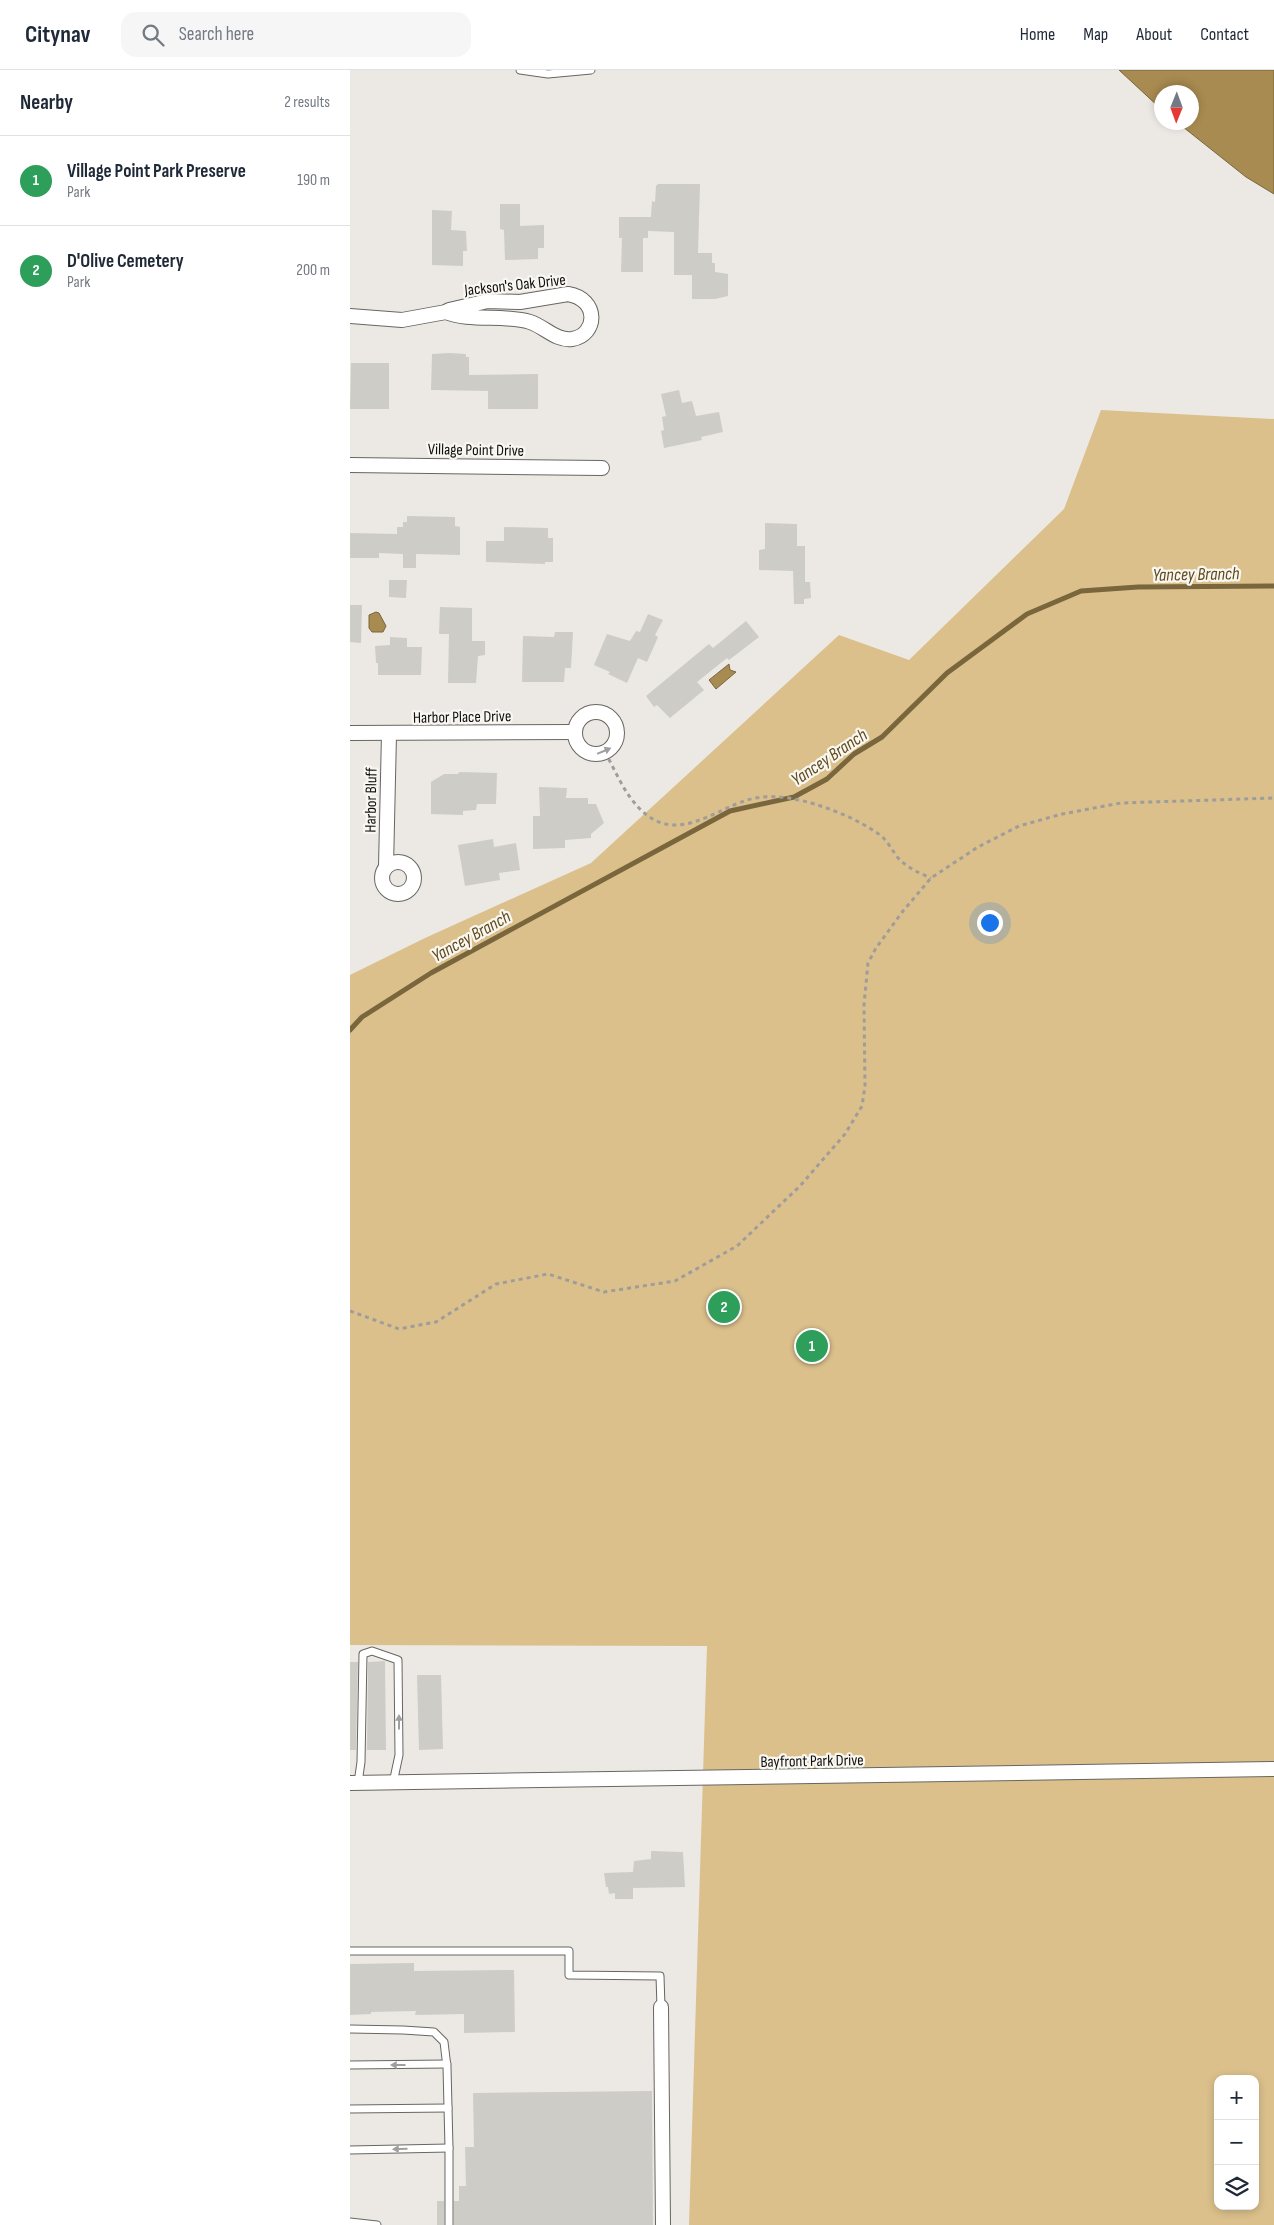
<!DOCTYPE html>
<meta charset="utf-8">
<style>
:root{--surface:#fff;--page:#f6f6f7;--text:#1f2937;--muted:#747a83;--line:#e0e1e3;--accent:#1a73e8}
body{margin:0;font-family:"Sofia Sans Condensed",sans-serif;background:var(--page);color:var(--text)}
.controls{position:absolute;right:15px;bottom:15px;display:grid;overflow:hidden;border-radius:10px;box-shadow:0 2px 8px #0003}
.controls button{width:45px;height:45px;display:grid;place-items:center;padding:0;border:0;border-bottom:1px solid var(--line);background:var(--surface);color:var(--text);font:25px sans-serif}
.compass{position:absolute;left:804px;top:15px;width:45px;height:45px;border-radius:50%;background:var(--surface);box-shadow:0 2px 8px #0003;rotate:181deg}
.you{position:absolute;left:639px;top:852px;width:18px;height:18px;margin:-12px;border:4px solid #fff;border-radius:50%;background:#1a73e8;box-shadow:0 0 0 8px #1a73e833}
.badge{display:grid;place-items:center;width:32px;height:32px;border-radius:50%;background:var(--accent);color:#fff;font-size:16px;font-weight:700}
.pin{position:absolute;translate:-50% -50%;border:2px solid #fff;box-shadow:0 1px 5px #0006}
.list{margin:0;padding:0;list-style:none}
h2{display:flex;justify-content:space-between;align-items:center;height:65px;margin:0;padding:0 20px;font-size:21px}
h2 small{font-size:16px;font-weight:400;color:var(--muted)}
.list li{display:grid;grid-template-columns:32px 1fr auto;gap:15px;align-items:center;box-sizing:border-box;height:90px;padding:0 20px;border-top:1px solid var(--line)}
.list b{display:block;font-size:19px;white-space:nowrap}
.list p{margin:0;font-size:16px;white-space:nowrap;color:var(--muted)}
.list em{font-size:16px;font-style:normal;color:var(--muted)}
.icon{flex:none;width:28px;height:28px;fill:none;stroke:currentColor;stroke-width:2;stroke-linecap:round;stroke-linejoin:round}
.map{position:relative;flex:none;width:924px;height:2155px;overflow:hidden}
header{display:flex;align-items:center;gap:30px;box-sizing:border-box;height:70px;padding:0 25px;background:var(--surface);border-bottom:1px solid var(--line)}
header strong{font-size:24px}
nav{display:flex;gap:28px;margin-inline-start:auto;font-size:18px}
.search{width:350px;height:45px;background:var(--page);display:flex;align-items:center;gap:12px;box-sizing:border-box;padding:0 18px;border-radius:15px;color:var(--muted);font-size:19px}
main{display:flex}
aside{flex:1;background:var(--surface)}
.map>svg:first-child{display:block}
.green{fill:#dbc08c;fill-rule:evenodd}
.water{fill:#a88b50;stroke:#7a663c}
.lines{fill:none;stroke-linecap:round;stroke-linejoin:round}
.stream{stroke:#7a663c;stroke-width:5}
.building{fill:#ceccc6}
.lane-casing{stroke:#686661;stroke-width:9}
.street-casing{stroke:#686661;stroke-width:16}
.path{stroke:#9f9c99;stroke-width:3;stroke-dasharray:4 4;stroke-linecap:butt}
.lane{stroke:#fff;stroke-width:7}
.street{stroke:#fff;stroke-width:14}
.oneway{fill:#9f9f9f}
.labels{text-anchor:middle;stroke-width:4.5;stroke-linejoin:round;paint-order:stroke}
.street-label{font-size:16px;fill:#100f0e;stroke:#f9f7f1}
.water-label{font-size:18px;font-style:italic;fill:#614b1d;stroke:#f9f7f1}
</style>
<header>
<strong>Citynav</strong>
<div class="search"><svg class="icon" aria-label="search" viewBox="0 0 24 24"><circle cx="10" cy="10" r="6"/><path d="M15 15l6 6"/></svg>Search here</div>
<nav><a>Home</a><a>Map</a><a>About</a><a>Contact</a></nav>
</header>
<main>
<aside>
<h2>Nearby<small>2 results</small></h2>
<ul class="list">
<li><span class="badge" style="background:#2e9e5b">1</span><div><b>Village Point Park Preserve</b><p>Park</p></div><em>190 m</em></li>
<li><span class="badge" style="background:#2e9e5b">2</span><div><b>D'Olive Cemetery</b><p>Park</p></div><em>200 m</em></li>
</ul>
</aside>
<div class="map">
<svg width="924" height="2155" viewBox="0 0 924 2155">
<rect width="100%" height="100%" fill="#ece9e4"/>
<path class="green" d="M751,340L924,349V2155H339L357,1576L0,1575V905L75,868L241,793L489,565L559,590L714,439ZM868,2009H905V2136H868Z"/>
<g class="water">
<path d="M769,0H924V124L896,107L828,53L842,52V22H812L811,39Z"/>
<path d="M26,542L29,543L36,556L33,562H22L19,558V545Z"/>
<path d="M379,594L380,600L386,602L366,619L359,610Z"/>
</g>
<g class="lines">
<path class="stream" d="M0,960L12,947L81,903L380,741L444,727L477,709L504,684L532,667L597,603L677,544L731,521L788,517L924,516"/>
</g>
<g class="building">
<path d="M308,114H350L348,183H362V193H365V202L378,204V226L365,229H342V205H324V162L298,161V168H293V202H271L272,168H269V147H301L302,131L305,132L306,116Z"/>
<path d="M150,134H170V156L194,155V178H188V189L155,190L154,160L150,159Z"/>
<path d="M82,140L102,141L101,160L116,161L117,181H113V196L82,195Z"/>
<path d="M99,283L116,284V287H119V305L188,304V339H138V321L81,320L82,284Z"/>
<path d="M1,293H39V339H0Z"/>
<path d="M329,320L332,333L342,331L346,346L369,342L373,362L351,367L352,370L314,378L311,361L314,360L312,347L316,346L311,324Z"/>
<path d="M57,446L105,447V456L110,457V485L66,484V498H53V484L29,483V488H0V463L47,464V457H53V452H57Z"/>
<path d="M415,453L447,454V476H455V512H460L461,528L454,529V534H444L443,501L409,500V480L415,479Z"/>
<path d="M154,457L198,458V468H203V492H195V494L136,492V471H154Z"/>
<path d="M39,510H57L56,528L39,527Z"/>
<path d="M0,535H12L11,573L0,572Z"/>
<path d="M90,537L122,538V571H135V585L128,586L126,613H98L99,564H89Z"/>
<path d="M298,544L313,550L305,565L308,567L297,592L288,588L277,613L258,604L260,602L244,595L257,564L280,571L286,561L290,562Z"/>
<path d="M396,551L409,567L379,590L377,588L347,612L354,620L320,648L307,635L304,637L296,626L359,574L363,578Z"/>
<path d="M205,562H223L221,598H215L214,612H172L173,566L204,567Z"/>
<path d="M40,567L57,568V577H72L71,605H28V593H26L25,576L40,575Z"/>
<path d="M109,702L147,703L146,734H127L126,740L113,741V745L81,744V712L94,704H108Z"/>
<path d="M189,717L217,718L216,728H238V734H246L254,753L241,764V768L215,770V778L183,779V746H190Z"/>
<path d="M143,769L144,777L166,773L170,800L149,803L150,810L115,816L108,775Z"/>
<path d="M35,1591L36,1680H17L18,1592Z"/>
<path d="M0,1592H8L6,1680H0Z"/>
<path d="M67,1605H91L93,1679L69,1680Z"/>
<path d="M301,1781L333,1782L335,1817L283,1818V1829H265V1823L259,1824L258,1817H256L254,1803L283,1802L284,1791L301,1789Z"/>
<path d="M64,1893V1901L164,1900L165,1962L114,1963V1944L65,1945L66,1941L21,1942V1944L0,1945V1894Z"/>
<path d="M302,2021L303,2155H104V2131H109V2116H116L115,2077H124L123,2023Z"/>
<rect x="87" y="2131" width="7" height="24"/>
</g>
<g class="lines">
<defs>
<g id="lane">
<path d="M170,0L198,4L241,0"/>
<path d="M8,1713L11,1692L13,1584L22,1581L48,1590L49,1685L43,1713"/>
<path d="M0,1881H219V1905L310,1906L311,1937"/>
<path d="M0,1959L53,1960L84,1962L94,1972L97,1997L99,2078V2155"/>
<path d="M0,1995L97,1994"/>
<path d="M0,2039L98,2038"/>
<path d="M0,2080L99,2078"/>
<path d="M0,2152L27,2155"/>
</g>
<g id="street">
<path d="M218,224C249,229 248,265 222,269C206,271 195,257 180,252C155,244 119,252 96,242L99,240L138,231L170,232Z"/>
<path d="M0,246L52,250L96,242"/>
<path d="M0,395L252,398"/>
<circle cx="246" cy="663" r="21"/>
<path d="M0,663L225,662"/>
<circle cx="48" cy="808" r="16"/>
<path d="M36,797L39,664"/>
<path d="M0,1713L924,1699"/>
<path d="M311,1937L313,2155"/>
</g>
</defs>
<use href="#lane" class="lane-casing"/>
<use href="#street" class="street-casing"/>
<g class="path">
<path d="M255,682C266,702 275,725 291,740C325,774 363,741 397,730C418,724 440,727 461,733C485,740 509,750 530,765C538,771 542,781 549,789C558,798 569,803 581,808"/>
<path d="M0,1241L49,1259L86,1252L146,1214L198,1204L254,1222L325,1211L387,1176L450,1116L495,1064L512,1036L515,1016L514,935L518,893L526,878L553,841L581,808L628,777L669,756L712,744L771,733L924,728"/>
</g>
<use href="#lane" class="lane"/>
<use href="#street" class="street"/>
</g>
<defs><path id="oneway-solid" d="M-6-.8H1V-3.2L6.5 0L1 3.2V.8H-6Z" transform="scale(1.25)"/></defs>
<g class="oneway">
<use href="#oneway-solid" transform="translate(254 681) rotate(-23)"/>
<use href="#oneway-solid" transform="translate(49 1652) rotate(-90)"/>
<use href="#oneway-solid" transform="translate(48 1995) rotate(180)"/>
<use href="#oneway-solid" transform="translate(50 2079) rotate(179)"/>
</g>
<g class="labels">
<g class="street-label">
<text transform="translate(165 214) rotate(-6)" y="6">Jackson's Oak Drive</text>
<text transform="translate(126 379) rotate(1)" y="6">Village Point Drive</text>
<text transform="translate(112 646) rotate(-1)" y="6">Harbor Place Drive</text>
<text transform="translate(20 730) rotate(-89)" y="6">Harbor Bluff</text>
<text transform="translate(462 1690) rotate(-1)" y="6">Bayfront Park Drive</text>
</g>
<g class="water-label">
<text transform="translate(846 504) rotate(-1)" y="6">Yancey Branch</text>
<text transform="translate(479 687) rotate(-34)" y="6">Yancey Branch</text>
<text transform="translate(121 866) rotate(-29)" y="6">Yancey Branch</text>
</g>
</g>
</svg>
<div class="controls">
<button>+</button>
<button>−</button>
<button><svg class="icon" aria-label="layers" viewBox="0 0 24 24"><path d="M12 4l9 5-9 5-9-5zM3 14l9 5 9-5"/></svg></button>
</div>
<svg class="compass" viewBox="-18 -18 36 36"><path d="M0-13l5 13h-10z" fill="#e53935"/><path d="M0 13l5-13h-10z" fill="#747a83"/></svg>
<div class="you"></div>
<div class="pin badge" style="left:462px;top:1276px;background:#2e9e5b">1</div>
<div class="pin badge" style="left:374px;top:1237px;background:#2e9e5b">2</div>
</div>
</main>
